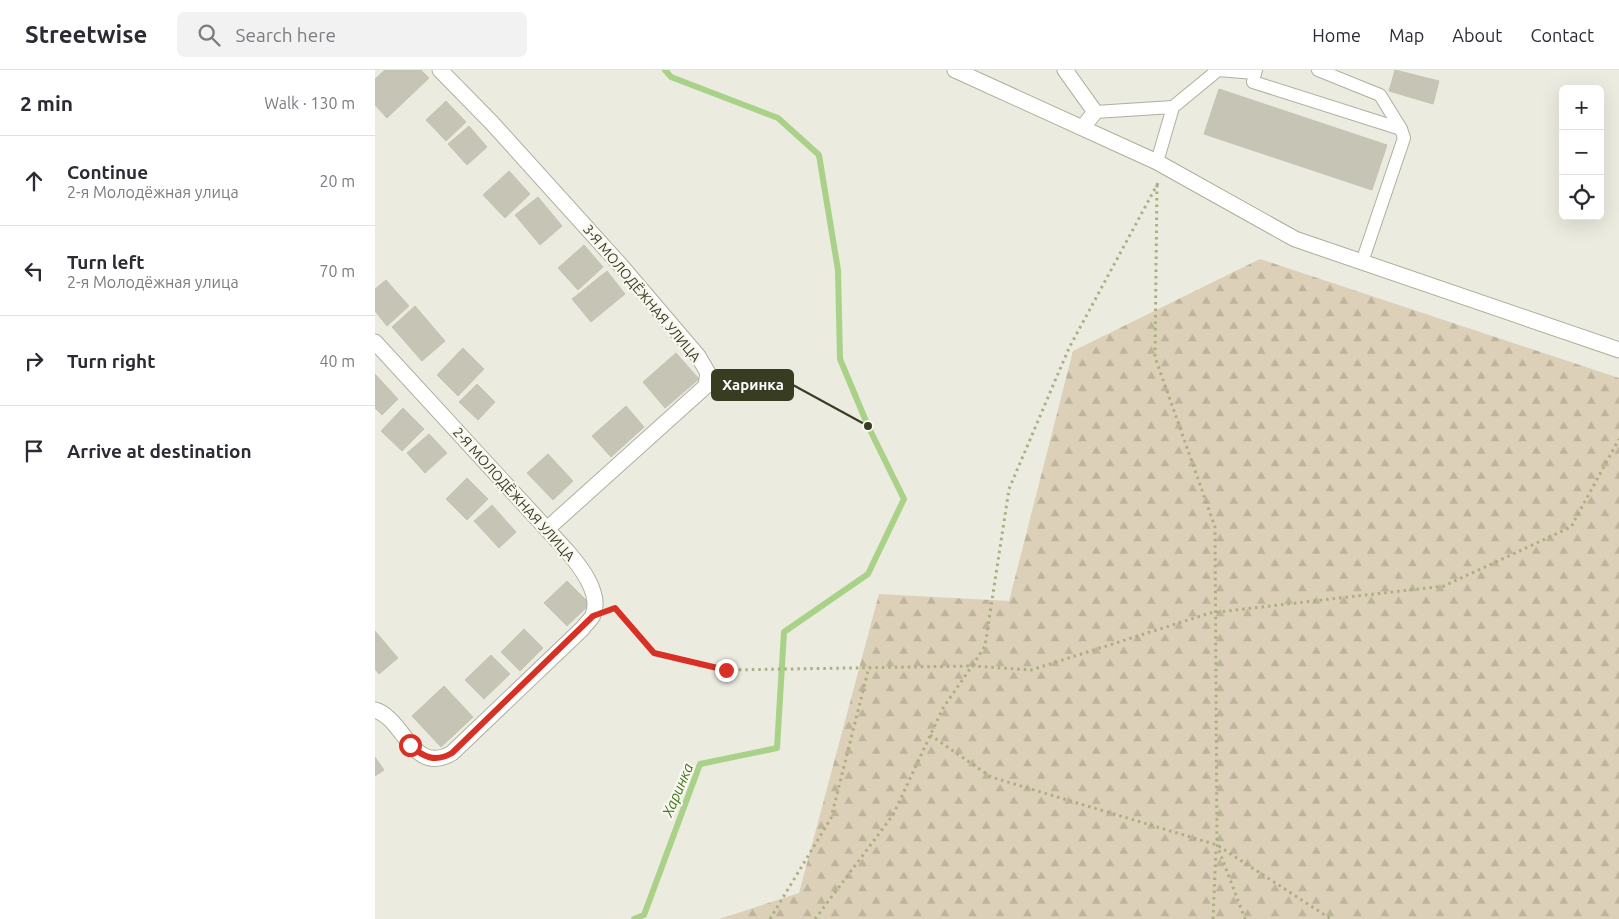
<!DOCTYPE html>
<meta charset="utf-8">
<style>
:root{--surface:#fff;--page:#f2f2f3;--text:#2b2b33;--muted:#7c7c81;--line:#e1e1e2}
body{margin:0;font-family:Ubuntu,sans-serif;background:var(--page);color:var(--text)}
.controls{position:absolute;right:15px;top:15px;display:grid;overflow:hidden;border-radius:8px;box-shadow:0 5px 20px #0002}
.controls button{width:45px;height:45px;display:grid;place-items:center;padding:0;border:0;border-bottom:1px solid var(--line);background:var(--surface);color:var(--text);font:25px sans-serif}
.stop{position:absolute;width:15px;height:15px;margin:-11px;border:4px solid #d93025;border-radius:50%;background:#fff}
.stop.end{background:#d93025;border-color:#fff;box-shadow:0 1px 5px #0008}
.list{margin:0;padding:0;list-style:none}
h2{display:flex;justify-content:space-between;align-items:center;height:65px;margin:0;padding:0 20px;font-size:21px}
h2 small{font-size:16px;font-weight:400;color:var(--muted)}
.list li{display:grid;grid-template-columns:32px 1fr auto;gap:15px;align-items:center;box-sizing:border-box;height:90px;padding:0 20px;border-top:1px solid var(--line)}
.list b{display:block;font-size:19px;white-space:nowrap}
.list p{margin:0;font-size:16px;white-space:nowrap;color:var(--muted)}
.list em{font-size:16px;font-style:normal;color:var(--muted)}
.icon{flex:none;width:28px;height:28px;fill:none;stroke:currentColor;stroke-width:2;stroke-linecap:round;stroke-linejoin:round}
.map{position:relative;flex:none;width:1244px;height:849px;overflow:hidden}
header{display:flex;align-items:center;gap:30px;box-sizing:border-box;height:70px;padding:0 25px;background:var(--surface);border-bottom:1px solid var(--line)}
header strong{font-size:24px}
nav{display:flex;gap:28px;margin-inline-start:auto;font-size:18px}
.search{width:350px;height:45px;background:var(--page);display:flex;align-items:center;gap:12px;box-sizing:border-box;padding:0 18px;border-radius:8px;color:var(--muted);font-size:19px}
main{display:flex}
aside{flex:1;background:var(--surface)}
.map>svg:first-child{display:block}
.forest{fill:url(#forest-firs)}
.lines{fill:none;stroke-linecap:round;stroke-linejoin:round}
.stream{stroke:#a9d187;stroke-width:6}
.building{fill:#c6c5b5;stroke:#c5c4b2}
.lane-casing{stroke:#aeb09f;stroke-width:14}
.street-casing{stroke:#aeb09f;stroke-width:17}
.secondary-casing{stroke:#adae96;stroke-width:17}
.path{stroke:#acaf80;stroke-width:3;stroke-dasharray:2.5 4;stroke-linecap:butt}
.lane{stroke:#fff;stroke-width:12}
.street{stroke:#fff;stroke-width:15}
.secondary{stroke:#fff;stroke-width:15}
.route{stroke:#d93025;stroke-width:6}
.labels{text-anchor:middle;stroke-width:4.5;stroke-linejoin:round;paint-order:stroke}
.street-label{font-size:14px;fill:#383c21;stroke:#f8f7f0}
.water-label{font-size:15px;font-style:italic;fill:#44781a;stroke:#f8f7f0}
.leader{fill:none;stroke:#383c21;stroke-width:2}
.callout-dot{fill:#383c21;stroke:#f8f7f0;stroke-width:2}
.callout{fill:#383c21;stroke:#383c21;stroke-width:2}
.callout-label{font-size:15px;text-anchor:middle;font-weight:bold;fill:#fff}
</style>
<header>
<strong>Streetwise</strong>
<div class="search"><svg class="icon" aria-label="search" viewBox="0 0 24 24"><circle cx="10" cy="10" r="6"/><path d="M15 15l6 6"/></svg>Search here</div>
<nav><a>Home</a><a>Map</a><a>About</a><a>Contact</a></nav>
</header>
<main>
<aside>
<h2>2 min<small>Walk · 130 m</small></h2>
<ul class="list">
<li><svg class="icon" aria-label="ahead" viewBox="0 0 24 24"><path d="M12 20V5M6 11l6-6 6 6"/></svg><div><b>Continue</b><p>2-я Молодёжная улица</p></div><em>20 m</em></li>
<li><svg class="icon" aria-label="left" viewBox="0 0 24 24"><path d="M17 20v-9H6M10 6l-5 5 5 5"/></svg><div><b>Turn left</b><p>2-я Молодёжная улица</p></div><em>70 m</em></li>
<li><svg class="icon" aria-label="right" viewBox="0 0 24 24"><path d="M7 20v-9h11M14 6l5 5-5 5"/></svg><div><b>Turn right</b></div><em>40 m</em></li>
<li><svg class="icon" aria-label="arrive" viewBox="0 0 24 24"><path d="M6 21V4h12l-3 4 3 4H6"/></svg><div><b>Arrive at destination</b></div></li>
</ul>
</aside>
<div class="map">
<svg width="1244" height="849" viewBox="0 0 1244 849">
<defs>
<pattern id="forest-firs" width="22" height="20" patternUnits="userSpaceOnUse" patternTransform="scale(1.25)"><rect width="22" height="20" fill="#ddd0b8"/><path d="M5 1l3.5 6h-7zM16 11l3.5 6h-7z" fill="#beb49e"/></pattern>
</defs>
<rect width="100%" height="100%" fill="#ebebe0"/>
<path class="forest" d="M885,189L1244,308V849H344L424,823L504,524L634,531L698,281Z"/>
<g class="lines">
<path class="stream" d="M259,849L269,845L325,694L402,678L409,562L493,504L529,429L493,356L465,289L463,200L444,85L403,48L296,7L290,0"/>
</g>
<g class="building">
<path d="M10,0H46L54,8L12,48L0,35V9Z"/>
<path d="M1020,0L1064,11L1058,34L1014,21Z"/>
<path d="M844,19L1012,75L997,120L829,64Z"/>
<path d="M71,31L91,52L71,71L51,50Z"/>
<path d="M94,56L112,77L92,95L73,74Z"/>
<path d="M134,101L155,124L130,148L108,125Z"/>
<path d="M163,127L187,156L165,175L140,145Z"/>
<path d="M209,175L228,197L203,220L183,198Z"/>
<path d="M232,201L250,224L216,252L197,229Z"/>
<path d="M11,210L34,236L12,256L0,241V219Z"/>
<path d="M40,236L70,271L47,291L17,257Z"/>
<path d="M88,278L109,299L83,326L62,305Z"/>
<path d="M301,283L324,309L290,338L268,312Z"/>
<path d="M0,304L23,329L7,345L0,338Z"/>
<path d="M102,314L120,332L103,350L84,332Z"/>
<path d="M251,336L269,357L236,387L217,366Z"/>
<path d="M28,338L49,359L27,381L6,361Z"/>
<path d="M54,364L72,383L50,403L32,383Z"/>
<path d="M173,384L198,411L178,430L152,403Z"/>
<path d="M92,408L113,429L92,450L71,429Z"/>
<path d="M117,435L141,462L124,478L99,451Z"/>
<path d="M192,511L215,534L192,556L169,533Z"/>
<path d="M149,559L168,578L145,601L126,582Z"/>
<path d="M0,561L23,588L4,604L0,599Z"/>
<path d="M116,585L135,604L109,629L90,610Z"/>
<path d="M69,616L98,647L66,677L37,646Z"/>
<path d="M0,687L9,700L0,706Z"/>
</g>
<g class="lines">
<defs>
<g id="lane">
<path d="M943,0L1005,25L1026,59"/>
<path d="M880,3L878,12L1026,59L1029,68L987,192"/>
<path d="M720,42L798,37"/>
<path d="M782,92L798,37L843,0L880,3L881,0"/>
</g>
<g id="street">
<path d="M65,0L117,53L248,198L323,286L333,303L331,316L172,459"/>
<path d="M690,0L720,42L708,57"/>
<path d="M0,272L192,481C205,496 227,523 218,545C216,550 210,554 208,558L77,683C37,706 30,649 0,640"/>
</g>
<path id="secondary" d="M580,0L782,92L920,169L1244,280"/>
</defs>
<use href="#lane" class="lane-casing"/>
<use href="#street" class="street-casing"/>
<use href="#secondary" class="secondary-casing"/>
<g class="path">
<path d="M782,115L780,287L840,457L842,775L870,849"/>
<path d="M237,539L240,538L279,583L351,600L597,596L610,576L634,419L694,278L783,113"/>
<path d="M555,665L616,707L842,775L956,849"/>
<path d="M395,849L456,748L494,597"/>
<path d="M440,849L518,745L568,638L597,596L656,600L835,543L1069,516L1196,457L1244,369"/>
<path d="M838,849L841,778"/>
</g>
<use href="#lane" class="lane"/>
<use href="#street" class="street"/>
<use href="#secondary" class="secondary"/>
</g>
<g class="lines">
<path class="route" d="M35,675C48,687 60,693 77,683L218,546L240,538L279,583L351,600"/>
</g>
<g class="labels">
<g class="street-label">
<text transform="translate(267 223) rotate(50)" y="5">3-Я МОЛОДЁЖНАЯ УЛИЦА</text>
<text transform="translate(139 424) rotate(48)" y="5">2-Я МОЛОДЁЖНАЯ УЛИЦА</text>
</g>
<g class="water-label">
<text transform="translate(303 720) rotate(-67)" y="5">Харинка</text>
</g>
</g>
<path class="leader" d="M493 356L418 315"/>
<circle class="callout-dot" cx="493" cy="356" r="5"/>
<rect class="callout" x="337" y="300" width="81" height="30" rx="5"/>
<g class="callout-label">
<text x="378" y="320">Харинка</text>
</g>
</svg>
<div class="controls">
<button>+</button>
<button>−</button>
<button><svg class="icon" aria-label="locate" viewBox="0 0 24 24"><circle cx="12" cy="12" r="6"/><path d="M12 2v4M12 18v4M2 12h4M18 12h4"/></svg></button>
</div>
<div class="stop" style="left:35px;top:675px"></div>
<div class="stop end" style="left:351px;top:600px"></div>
</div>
</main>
